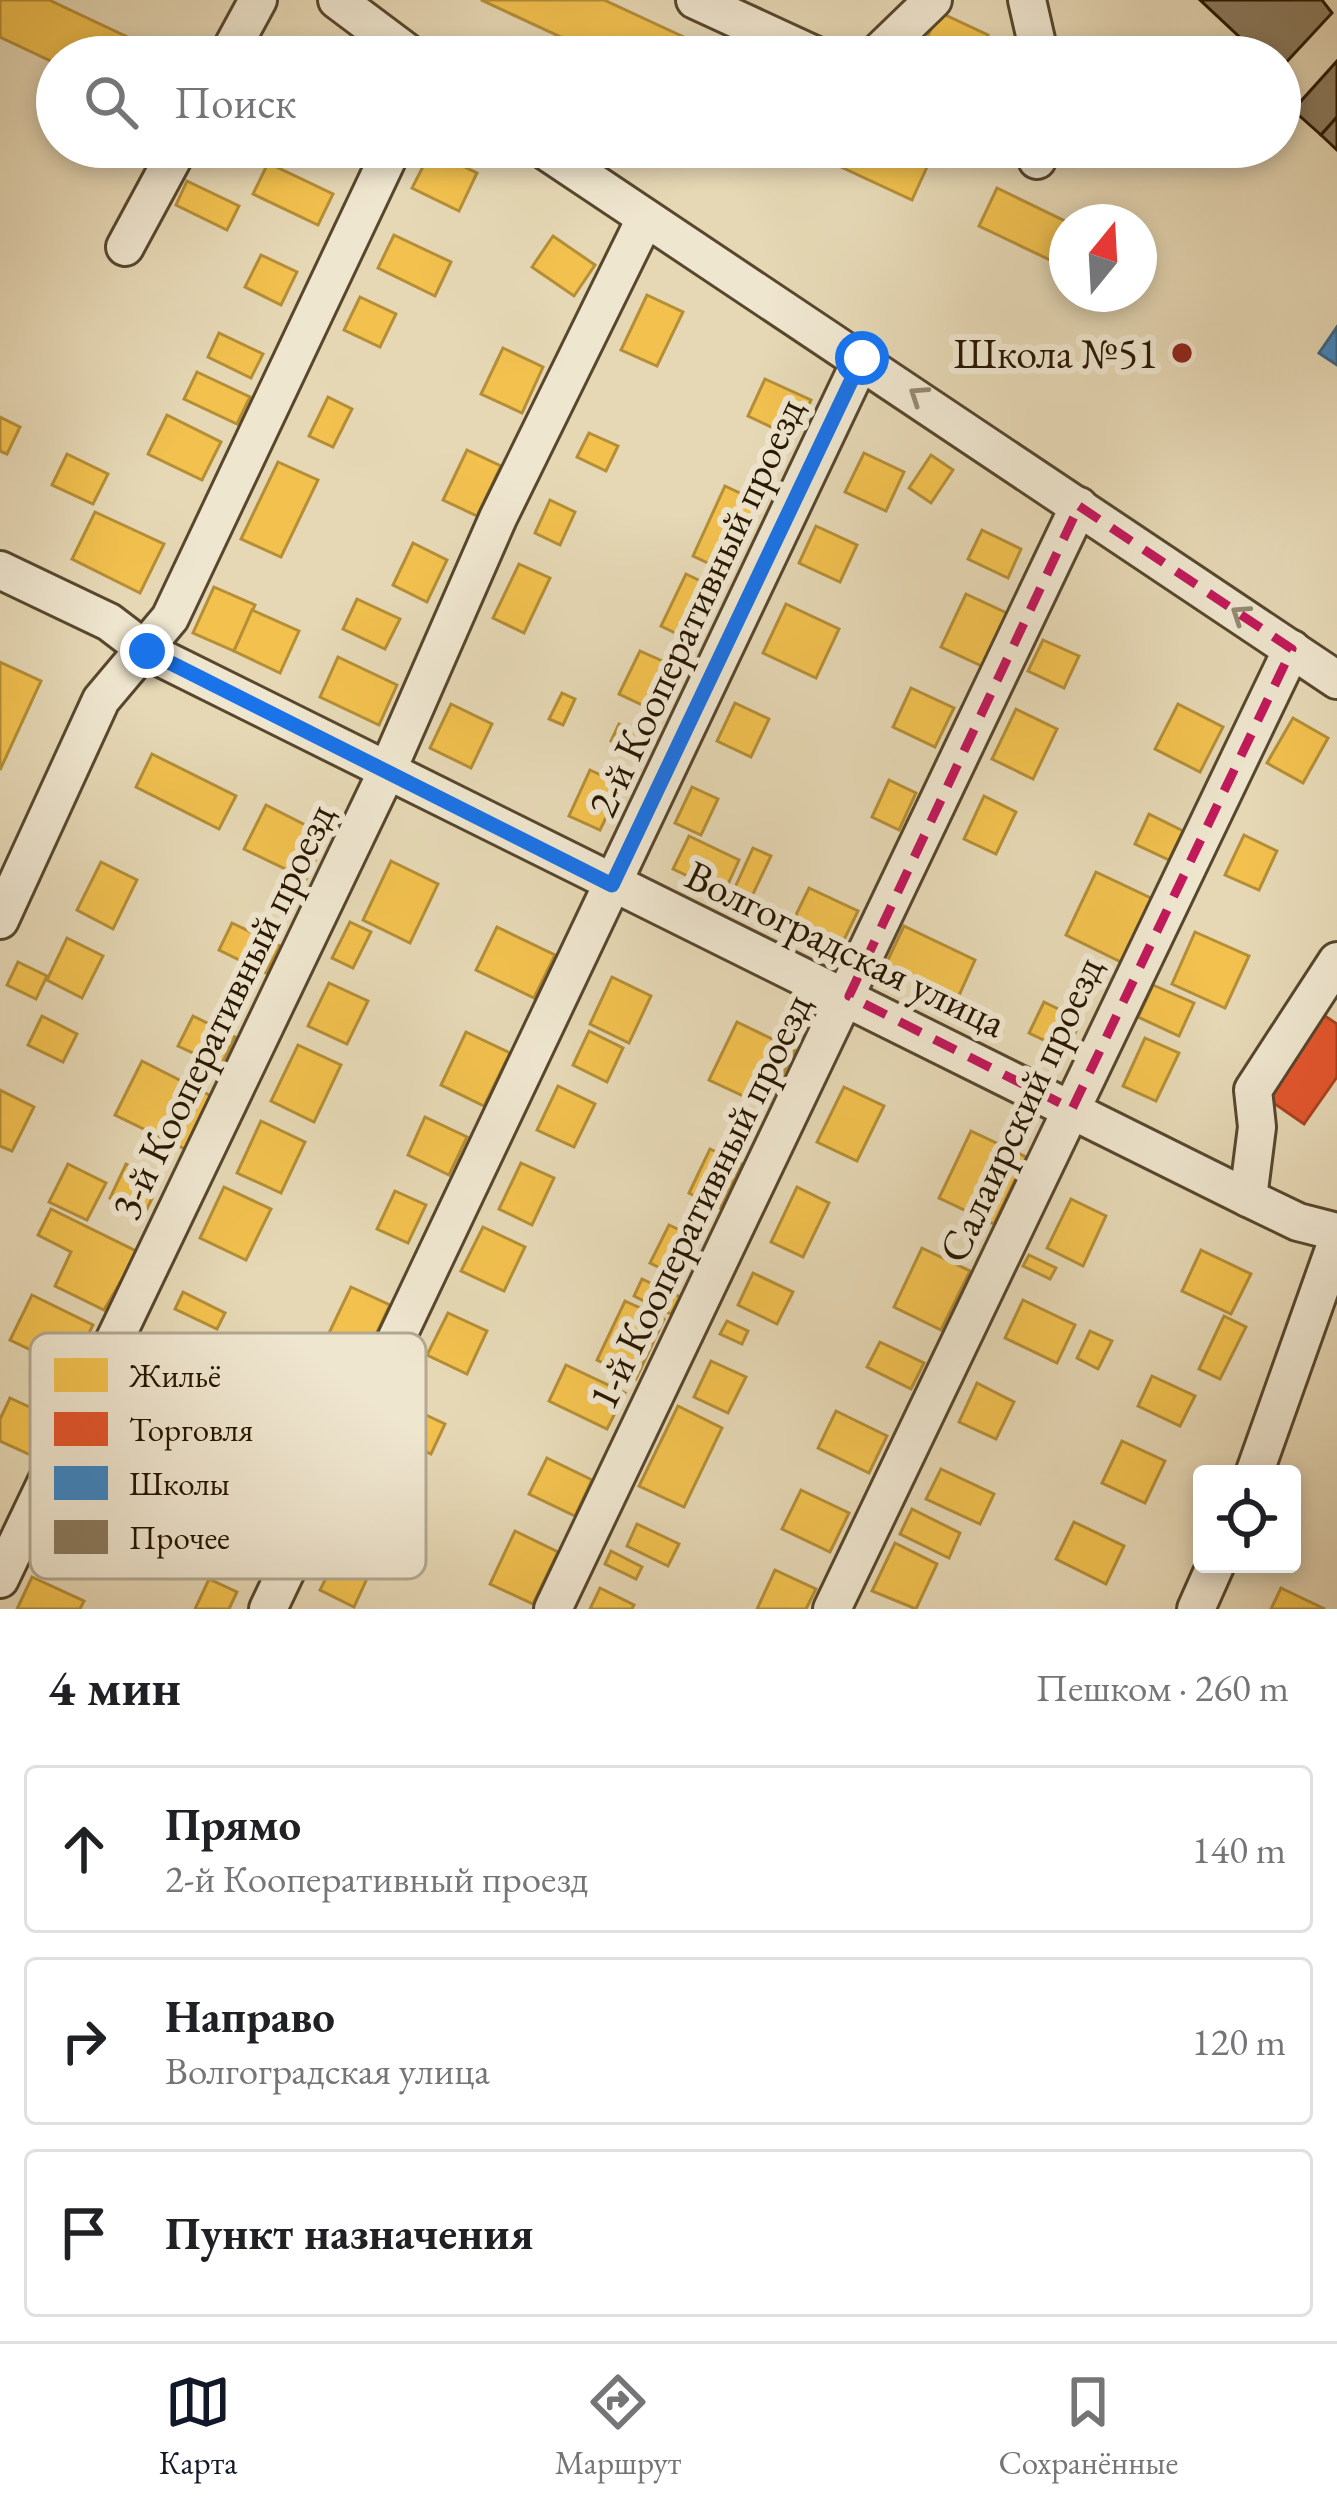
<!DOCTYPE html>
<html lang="ru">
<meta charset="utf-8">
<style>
:root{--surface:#fff;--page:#f2f2f2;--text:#202124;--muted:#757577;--line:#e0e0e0;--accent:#111827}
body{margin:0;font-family:"EB Garamond",serif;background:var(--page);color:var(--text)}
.controls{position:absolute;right:36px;bottom:36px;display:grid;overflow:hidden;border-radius:12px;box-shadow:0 6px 18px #0003}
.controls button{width:108px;height:108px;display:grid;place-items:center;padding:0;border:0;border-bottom:3px solid var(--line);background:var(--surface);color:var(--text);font:60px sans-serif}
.compass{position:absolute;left:1049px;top:204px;width:108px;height:108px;border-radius:50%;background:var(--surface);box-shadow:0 6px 18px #0003;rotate:18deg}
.stop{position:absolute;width:36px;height:36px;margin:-27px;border:9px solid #1a73e8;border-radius:50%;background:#fff}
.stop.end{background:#1a73e8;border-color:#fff;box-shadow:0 3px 12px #0008}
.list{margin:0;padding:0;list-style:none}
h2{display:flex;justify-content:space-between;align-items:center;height:156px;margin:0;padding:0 48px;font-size:51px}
h2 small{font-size:39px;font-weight:400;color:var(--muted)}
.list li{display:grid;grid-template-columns:78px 1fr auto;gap:36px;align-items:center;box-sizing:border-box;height:168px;margin:0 24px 24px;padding:0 24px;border:3px solid var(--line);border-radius:12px}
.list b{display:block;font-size:45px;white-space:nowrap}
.list p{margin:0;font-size:39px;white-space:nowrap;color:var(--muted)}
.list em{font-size:39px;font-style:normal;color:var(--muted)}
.icon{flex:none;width:66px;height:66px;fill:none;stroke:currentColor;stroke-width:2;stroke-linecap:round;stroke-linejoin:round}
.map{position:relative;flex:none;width:1337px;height:1609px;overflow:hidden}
.search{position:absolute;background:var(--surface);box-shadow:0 6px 18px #0003;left:36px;right:36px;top:36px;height:132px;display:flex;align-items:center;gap:30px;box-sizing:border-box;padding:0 42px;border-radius:66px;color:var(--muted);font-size:45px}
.sheet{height:732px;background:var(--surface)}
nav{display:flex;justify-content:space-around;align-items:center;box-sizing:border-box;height:168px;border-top:3px solid var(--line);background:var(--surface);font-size:33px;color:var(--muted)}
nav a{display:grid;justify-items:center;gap:6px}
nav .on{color:var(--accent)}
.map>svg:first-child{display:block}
.homes{fill:#f2c14e;stroke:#b58e37;stroke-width:3}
.shops{fill:#e4572e;stroke:#ac4420;stroke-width:3}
.schools{fill:#3f88c5;stroke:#38668a;stroke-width:3}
.building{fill:#8b7b5e;stroke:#281700;stroke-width:3}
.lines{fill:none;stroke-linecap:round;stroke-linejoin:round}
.minor-casing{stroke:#58472d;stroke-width:42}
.minor{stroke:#efe6cf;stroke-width:36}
.oneway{stroke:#958972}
.route{stroke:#1a73e8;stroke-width:15}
.marked{fill:none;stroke:#c2185b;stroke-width:9;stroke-dasharray:24 15;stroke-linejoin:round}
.poi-dot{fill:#8f2418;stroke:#efe6cf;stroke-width:4.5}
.labels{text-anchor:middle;stroke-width:12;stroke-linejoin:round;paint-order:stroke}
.poi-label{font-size:42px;fill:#281700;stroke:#efe6cf;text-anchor:end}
.street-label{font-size:42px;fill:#281700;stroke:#efe6cf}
.key{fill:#efe6cf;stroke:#b3a891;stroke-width:3}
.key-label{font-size:33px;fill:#281700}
</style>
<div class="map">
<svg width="1337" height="1609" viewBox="0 0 1337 1609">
<rect width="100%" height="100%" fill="#e6d8b5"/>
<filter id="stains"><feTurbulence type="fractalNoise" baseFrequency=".00167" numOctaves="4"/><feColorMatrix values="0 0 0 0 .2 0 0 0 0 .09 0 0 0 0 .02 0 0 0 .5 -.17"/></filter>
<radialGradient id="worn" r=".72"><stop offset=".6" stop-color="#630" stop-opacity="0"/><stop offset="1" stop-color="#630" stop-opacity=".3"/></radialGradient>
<g class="homes">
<path d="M0,0H49L170,57H57V64L0,37Z"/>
<path d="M481,0H604L727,57H604Z"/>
<path d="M939,12L988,35L978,57H918Z"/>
<path d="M798,147H936L912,200Z"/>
<path d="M431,151L477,173L459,211L412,188Z"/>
<path d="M268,163L333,194L318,225L253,194Z"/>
<path d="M187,181L239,206L227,230L176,205Z"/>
<path d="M997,188L1067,222L1050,260L979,226Z"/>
<path d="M394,235L451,262L435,296L378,268Z"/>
<path d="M553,236L595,265L574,296L532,267Z"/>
<path d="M261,255L297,272L281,305L245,287Z"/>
<path d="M647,295L683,312L657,366L621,350Z"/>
<path d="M360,297L396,314L380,347L344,330Z"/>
<path d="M219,333L263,354L251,378L208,357Z"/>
<path d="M503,348L543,367L522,413L481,394Z"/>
<path d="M197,372L250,397L237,424L184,399Z"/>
<path d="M765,379L811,400L794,438L748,416Z"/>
<path d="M328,397L352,409L333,447L309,436Z"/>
<path d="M167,415L221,442L202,480L148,454Z"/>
<path d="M0,417L20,427L7,454L0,451Z"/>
<path d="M589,433L618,446L606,471L577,457Z"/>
<path d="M467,450L501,466L477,516L443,500Z"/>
<path d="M864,453L904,472L886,511L845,492Z"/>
<path d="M67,454L108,474L93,504L52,485Z"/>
<path d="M931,455L953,470L931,503L909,488Z"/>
<path d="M278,462L318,480L281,557L241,539Z"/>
<path d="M725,486L759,502L727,572L693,556Z"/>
<path d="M550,500L575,512L560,545L535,533Z"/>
<path d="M95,512L164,544L140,593L72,559Z"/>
<path d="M816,526L857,545L840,582L799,563Z"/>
<path d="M982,530L1021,549L1008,578L968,559Z"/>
<path d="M413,543L447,560L427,602L393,585Z"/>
<path d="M519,564L550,578L524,633L493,618Z"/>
<path d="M686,574L719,590L694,642L661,626Z"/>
<path d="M214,587L255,605L234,651L193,633Z"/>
<path d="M966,594L1011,615L986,668L941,647Z"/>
<path d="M357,599L400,619L385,649L343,629Z"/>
<path d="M786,604L839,629L816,678L763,653Z"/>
<path d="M252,610L299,631L280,673L234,651Z"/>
<path d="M1043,640L1079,656L1064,688L1028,671Z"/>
<path d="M640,651L678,668L657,712L619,694Z"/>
<path d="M338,657L397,685L379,725L320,697Z"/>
<path d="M0,662L41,681L0,770Z"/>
<path d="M911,688L954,708L935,747L893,727Z"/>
<path d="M562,693L575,699L563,725L549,719Z"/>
<path d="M735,703L769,719L751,757L717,741Z"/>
<path d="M451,704L492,724L471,768L430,748Z"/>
<path d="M1178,704L1223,727L1200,772L1155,749Z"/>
<path d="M1016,709L1057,729L1033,779L992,759Z"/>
<path d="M1293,718L1328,738L1303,783L1267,763Z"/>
<path d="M619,724L652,739L644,756L611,741Z"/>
<path d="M152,754L236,796L219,829L136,787Z"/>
<path d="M590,770L622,785L600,830L569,816Z"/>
<path d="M889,780L916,793L899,830L872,817Z"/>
<path d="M692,787L718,799L701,835L675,823Z"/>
<path d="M984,796L1016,812L996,854L964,839Z"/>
<path d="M266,805L327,836L306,879L244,849Z"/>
<path d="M1149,814L1183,831L1169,860L1135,844Z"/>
<path d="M1244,835L1277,851L1259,890L1225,875Z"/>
<path d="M689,836L739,860L724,893L673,869Z"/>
<path d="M753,848L771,856L744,913L727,905Z"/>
<path d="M391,861L438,884L410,943L363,920Z"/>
<path d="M101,862L137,880L113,929L77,910Z"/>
<path d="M1096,872L1155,900L1125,964L1066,935Z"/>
<path d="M809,888L858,911L841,946L792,923Z"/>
<path d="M350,922L371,932L353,968L332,958Z"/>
<path d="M232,923L280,946L266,973L219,950Z"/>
<path d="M904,926L975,960L956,1002L884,968Z"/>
<path d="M497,927L555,955L534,998L476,970Z"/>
<path d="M1195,932L1249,956L1225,1008L1172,984Z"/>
<path d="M67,938L103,956L82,998L47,980Z"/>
<path d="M18,962L47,976L36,999L7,985Z"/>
<path d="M612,977L651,996L629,1043L590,1024Z"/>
<path d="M329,983L368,1001L347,1044L308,1026Z"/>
<path d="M1153,985L1194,1003L1179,1036L1138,1017Z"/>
<path d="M1044,1002L1081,1020L1067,1051L1029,1033Z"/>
<path d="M42,1016L77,1034L63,1062L28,1045Z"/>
<path d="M193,1016L235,1037L221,1066L178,1046Z"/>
<path d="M737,1022L795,1050L767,1107L709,1080Z"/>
<path d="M589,1031L623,1048L607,1082L573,1065Z"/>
<path d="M466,1032L510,1053L484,1106L441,1085Z"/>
<path d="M1145,1038L1179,1053L1156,1101L1123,1086Z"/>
<path d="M298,1045L341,1065L314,1122L271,1101Z"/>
<path d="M142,1061L211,1096L185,1149L115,1115Z"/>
<path d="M558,1086L595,1104L574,1147L537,1130Z"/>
<path d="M844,1087L884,1106L857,1161L817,1142Z"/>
<path d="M0,1090L34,1107L12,1151L0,1146Z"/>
<path d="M425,1117L467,1137L449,1175L408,1155Z"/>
<path d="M261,1121L305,1142L281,1193L237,1173Z"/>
<path d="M971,1131L1026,1157L994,1224L939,1198Z"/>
<path d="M710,1149L742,1164L720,1208L689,1193Z"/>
<path d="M521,1163L554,1178L532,1225L499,1209Z"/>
<path d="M68,1164L106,1183L87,1220L49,1202Z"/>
<path d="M126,1164L160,1182L144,1215L110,1198Z"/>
<path d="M224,1187L271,1209L246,1260L200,1238Z"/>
<path d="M797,1187L829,1203L803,1257L771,1242Z"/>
<path d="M395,1191L426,1205L408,1243L377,1229Z"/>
<path d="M1071,1199L1106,1216L1083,1266L1047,1248Z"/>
<path d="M51,1209L138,1252L104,1310L55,1286L71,1252L38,1235Z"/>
<path d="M669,1225L697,1238L679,1277L650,1263Z"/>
<path d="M483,1227L525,1247L504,1291L461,1271Z"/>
<path d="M922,1248L970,1271L941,1330L894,1307Z"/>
<path d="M1201,1250L1251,1274L1231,1314L1182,1291Z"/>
<path d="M1029,1255L1056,1268L1050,1279L1023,1266Z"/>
<path d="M753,1273L793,1292L777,1324L738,1305Z"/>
<path d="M642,1279L680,1297L671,1314L634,1296Z"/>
<path d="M351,1287L390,1305L368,1351L329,1333Z"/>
<path d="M183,1292L225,1313L217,1329L175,1309Z"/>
<path d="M32,1295L93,1325L71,1369L10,1340Z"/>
<path d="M1023,1300L1075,1325L1057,1363L1005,1338Z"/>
<path d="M625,1301L664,1319L636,1379L597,1360Z"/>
<path d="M448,1313L487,1331L467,1374L427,1355Z"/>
<path d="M1224,1316L1246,1327L1220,1379L1199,1369Z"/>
<path d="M727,1321L748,1331L742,1344L720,1334Z"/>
<path d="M1090,1331L1112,1341L1098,1369L1077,1358Z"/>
<path d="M880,1342L924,1363L911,1389L867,1367Z"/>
<path d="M711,1361L746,1377L728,1413L694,1397Z"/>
<path d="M566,1365L625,1393L607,1429L549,1401Z"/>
<path d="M1152,1376L1195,1396L1180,1426L1138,1406Z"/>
<path d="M977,1383L1014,1402L996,1439L959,1422Z"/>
<path d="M10,1398L51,1417L33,1456L0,1441V1419Z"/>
<path d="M678,1406L722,1428L684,1507L639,1486Z"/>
<path d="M409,1407L445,1424L431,1454L395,1437Z"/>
<path d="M836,1411L887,1436L869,1473L818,1448Z"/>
<path d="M1122,1441L1165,1461L1145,1503L1102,1483Z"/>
<path d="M547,1458L592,1480L575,1516L529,1494Z"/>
<path d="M941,1469L994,1494L980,1524L926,1499Z"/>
<path d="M801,1490L849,1513L830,1552L782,1529Z"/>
<path d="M912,1509L960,1533L949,1558L900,1534Z"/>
<path d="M1074,1522L1124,1546L1106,1584L1056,1559Z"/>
<path d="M637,1524L679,1544L668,1566L627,1546Z"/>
<path d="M515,1531L558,1552L533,1604L490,1584Z"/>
<path d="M895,1543L937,1564L916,1609L872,1591Z"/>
<path d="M611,1551L642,1567L636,1579L605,1564Z"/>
<path d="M337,1556L370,1572L354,1607L320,1590Z"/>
<path d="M775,1570L816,1589L806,1609H757Z"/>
<path d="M32,1577L84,1601L80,1609H17Z"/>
<path d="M209,1579L237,1592L229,1609H195Z"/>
<path d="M600,1588L634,1605L632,1609H590Z"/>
<path d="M1281,1588L1325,1609H1271Z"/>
</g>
<path class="shops" d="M1319,1012L1337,1024V1077L1304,1124L1262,1095Z"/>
<path class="schools" d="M1337,327V365L1319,353Z"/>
<g class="building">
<path d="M1200,0H1322L1332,13L1280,69V57H1261Z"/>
<path d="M1337,61V117L1321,135L1293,110Z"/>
<path d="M1337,117V150L1321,135Z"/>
</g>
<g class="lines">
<defs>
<g id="minor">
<path d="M337,0L413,57"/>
<path d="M695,0L819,57"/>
<path d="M1027,0L1040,57"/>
<path d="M227,57L258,0"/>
<path d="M874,57L933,0"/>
<path d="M540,147L1337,680"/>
<path d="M1037,160L1038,147"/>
<path d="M125,247L179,147"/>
<path d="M0,570L109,622L147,651L1248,1198L1298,1222L1337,1232"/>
<path d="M0,920L101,700L170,618L393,147"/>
<path d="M1248,1198L1257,1127L1253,1090L1337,961"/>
<path d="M1254,1474L1337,1241"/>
<path d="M0,1579L388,769L498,518L645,219"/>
<path d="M268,1609L862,358"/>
<path d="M553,1609L1079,506"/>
<path d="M832,1609L1292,649"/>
<path d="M1196,1609L1216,1564"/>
</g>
</defs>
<use href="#minor" class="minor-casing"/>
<use href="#minor" class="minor"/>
</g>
<defs><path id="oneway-chevron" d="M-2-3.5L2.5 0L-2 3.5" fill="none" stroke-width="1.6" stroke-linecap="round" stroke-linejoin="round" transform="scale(3)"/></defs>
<g class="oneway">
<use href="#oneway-chevron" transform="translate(918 395) rotate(-146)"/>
<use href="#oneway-chevron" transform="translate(1240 614) rotate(-146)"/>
</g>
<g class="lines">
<path class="route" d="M147,651L612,885L862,358"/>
</g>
<path class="marked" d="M1079,506L1292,649L1072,1109L849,996Z"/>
<circle class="poi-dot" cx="1182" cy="353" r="12"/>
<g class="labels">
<g class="poi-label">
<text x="1158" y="368">Школа №51</text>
</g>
<g class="street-label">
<text transform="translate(695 607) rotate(-65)" y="15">2-й Кооперативный проезд</text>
<text transform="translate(846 948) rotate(26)" y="15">Волгоградская улица</text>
<text transform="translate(222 1011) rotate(-64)" y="15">3-й Кооперативный проезд</text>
<text transform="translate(1020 1109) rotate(-65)" y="15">Салаирский проезд</text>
<text transform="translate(699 1201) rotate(-64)" y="15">1-й Кооперативный проезд</text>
</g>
</g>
<rect x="30" y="1333" width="396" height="246" rx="18" class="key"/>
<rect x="54" y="1358" width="54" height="34" fill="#f2c14e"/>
<rect x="54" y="1412" width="54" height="34" fill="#e4572e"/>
<rect x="54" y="1466" width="54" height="34" fill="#3f88c5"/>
<rect x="54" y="1520" width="54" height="34" fill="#8b7b5e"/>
<g class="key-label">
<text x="129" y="1387">Жильё</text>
<text x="129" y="1441">Торговля</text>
<text x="129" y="1495">Школы</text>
<text x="129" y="1549">Прочее</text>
</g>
<rect width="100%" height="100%" filter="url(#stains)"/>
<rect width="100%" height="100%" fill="url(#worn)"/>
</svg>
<div class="controls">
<button><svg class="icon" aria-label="locate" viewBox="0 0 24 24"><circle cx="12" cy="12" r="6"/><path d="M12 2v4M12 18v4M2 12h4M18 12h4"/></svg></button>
</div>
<svg class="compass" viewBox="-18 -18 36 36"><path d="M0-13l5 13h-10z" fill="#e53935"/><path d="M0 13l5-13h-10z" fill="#757577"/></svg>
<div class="stop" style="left:862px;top:358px"></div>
<div class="stop end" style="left:147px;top:651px"></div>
<div class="search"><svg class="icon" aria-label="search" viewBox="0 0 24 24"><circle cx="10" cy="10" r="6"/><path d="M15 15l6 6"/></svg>Поиск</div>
</div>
<section class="sheet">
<h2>4 мин<small>Пешком · 260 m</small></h2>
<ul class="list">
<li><svg class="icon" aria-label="ahead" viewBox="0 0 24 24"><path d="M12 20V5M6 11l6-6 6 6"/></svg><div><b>Прямо</b><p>2-й Кооперативный проезд</p></div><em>140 m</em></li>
<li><svg class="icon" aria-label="right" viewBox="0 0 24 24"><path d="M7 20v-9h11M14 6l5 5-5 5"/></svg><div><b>Направо</b><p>Волгоградская улица</p></div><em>120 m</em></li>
<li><svg class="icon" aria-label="arrive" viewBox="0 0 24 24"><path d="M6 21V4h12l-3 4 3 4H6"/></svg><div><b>Пункт назначения</b></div></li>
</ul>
</section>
<nav>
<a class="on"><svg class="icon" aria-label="map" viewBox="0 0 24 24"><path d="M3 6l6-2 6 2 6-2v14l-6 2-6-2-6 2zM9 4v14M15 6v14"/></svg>Карта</a>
<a><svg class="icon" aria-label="directions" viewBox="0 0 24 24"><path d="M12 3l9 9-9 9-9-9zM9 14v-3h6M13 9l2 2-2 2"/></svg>Маршрут</a>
<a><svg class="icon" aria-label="saved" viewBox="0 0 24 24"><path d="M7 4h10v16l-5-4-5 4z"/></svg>Сохранённые</a>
</nav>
